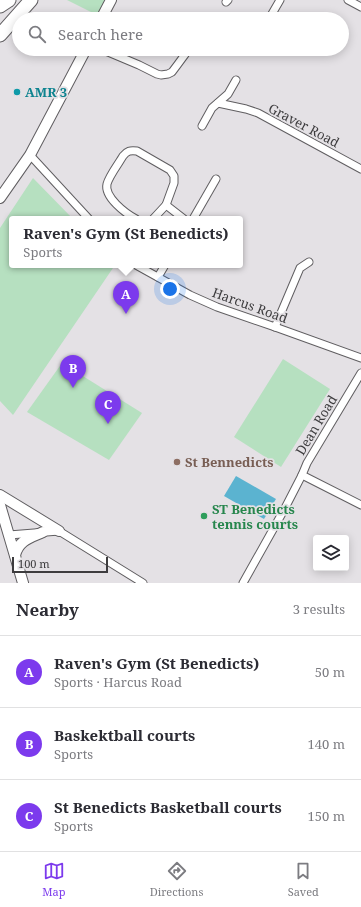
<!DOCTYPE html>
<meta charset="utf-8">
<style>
:root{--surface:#fff;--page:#f7f7f7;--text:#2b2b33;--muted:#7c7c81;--line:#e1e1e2;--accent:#7c3aed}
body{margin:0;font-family:"Noto Serif",serif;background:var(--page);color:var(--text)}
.controls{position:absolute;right:12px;bottom:12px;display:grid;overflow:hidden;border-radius:4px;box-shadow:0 2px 10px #0003}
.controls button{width:36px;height:36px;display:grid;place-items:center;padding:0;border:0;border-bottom:1px solid var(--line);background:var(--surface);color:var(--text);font:20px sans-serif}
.scale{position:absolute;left:12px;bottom:10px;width:96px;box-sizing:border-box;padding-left:4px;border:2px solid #3d3c3e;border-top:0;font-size:11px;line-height:14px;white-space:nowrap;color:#3d3c3e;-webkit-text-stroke:3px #e4e1e5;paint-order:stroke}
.you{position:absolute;left:170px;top:289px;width:14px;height:14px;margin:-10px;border:3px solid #fff;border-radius:50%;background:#1a73e8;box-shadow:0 0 0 6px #1a73e833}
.badge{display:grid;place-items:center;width:26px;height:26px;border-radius:50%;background:var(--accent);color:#fff;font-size:13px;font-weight:700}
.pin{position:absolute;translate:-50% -33px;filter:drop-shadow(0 1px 2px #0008)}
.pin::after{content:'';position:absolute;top:21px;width:14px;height:12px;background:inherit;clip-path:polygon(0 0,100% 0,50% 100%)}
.popup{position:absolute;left:9px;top:216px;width:234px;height:52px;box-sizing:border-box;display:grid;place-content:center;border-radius:4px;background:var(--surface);filter:drop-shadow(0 1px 3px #0005);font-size:13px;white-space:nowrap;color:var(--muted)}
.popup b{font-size:15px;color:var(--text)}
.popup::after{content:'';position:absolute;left:50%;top:100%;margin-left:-8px;border:8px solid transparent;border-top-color:var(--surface)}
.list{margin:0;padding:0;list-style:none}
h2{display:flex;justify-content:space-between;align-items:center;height:52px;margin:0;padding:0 16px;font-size:17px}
h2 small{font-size:13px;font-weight:400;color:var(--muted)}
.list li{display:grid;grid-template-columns:26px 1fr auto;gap:12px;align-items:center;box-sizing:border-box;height:72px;padding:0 16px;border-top:1px solid var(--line)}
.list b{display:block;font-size:15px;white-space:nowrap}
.list p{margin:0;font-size:13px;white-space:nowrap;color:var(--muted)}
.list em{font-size:13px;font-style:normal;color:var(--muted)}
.icon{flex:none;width:22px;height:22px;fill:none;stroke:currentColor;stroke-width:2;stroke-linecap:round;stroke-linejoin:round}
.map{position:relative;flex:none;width:361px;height:583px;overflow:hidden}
.search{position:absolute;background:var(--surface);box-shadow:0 2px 10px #0003;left:12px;right:12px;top:12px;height:44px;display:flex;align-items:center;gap:10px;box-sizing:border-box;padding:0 14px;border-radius:22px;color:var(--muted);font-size:15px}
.sheet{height:268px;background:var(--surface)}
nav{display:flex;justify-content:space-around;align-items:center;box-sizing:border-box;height:56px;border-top:1px solid var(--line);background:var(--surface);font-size:11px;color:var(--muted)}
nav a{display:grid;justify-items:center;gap:2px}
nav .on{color:var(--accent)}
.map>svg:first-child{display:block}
.green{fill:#b6e0c0}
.water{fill:#5bb3d0}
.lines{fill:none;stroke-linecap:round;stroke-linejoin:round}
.street-casing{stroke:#605e61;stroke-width:9}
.secondary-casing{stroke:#605e61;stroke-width:12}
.highway-casing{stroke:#605e61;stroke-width:15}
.street{stroke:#fff;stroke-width:7}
.secondary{stroke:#fff;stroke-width:10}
.highway{stroke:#fff;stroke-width:13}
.culture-dot{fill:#0f9aa8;stroke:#e4e1e5;stroke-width:1.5}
.education-dot{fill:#8d6e63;stroke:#e4e1e5;stroke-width:1.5}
.leisure-dot{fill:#2e9e5b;stroke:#e4e1e5;stroke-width:1.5}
.labels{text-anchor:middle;stroke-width:3.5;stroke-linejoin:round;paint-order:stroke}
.culture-label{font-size:13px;font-weight:bold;fill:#0d838f;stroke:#e4e1e5;text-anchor:start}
.street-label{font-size:13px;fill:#3d3c3e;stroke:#e4e1e5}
.education-label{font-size:13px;font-weight:bold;fill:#785e54;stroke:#e4e1e5;text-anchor:start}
.leisure-label{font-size:13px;font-weight:bold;fill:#27864d;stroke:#e4e1e5;text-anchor:start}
</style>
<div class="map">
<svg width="361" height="583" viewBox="0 0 361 583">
<rect width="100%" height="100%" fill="#e4e1e5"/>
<g class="green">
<path d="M67,0H112L105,14L97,15Z"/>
<path d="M33,178L73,219H12V265H115L13,415L0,401V228Z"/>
<path d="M283,359L330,389L281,467L234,437Z"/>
<path d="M62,363L142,413L109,460L27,412Z"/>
</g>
<path class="water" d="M236,476L276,499L264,519L224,496Z"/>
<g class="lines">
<defs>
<g id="street">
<path d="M348,0L361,7"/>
<path d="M226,2L228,0"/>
<path d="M269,19L280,0"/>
<path d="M101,49L139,65L157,74L161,75L168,74L172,72L178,64L189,49"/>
<path d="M218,103L246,109L258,113L361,169"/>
<path d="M202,126L212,108L228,94L236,80"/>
<path d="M30,155L89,219"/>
<path d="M166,205L184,219"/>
<path d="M136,219C125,213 104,197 107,184C109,176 119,163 123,156C127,151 130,150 137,151L170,170L174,176V183L166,205L153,219"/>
<path d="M193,219L216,179"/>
<path d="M136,265L190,295L217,307L275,327L361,358"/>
<path d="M158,277L165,265"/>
<path d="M275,327L300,268L309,262"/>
<path d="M361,373L307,463L302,475L361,505"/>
<path d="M9,535L59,531L143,583"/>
<path d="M243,583L285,508L302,475"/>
</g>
<g id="secondary">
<path d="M101,19L111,0"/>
<path d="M0,198L30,155L86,49"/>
<path d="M0,495L59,531"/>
<path d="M0,505L23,583"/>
<path d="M15,555C19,540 30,538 43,532"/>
</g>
<g id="highway">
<path d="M0,6L9,0"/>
<path d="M0,35L31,0"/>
</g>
</defs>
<use href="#street" class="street-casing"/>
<use href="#secondary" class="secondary-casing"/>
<use href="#highway" class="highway-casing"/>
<use href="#street" class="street"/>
<use href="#secondary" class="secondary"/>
<use href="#highway" class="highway"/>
</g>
<circle class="culture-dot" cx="17" cy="92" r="4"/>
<circle class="education-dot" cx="177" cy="462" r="4"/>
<circle class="leisure-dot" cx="204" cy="516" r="4"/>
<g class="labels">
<g class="culture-label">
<text x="25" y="97">AMR 3</text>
</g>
<g class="street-label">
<text transform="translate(304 125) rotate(28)" y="5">Graver Road</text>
<text transform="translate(250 305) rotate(20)" y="5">Harcus Road</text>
<text transform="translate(316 425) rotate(-59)" y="5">Dean Road</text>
</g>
<g class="education-label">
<text x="185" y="467">St Bennedicts</text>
</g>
<g class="leisure-label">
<text x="212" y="514">ST Benedicts<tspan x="212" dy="15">tennis courts</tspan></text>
</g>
</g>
</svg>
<div class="controls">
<button><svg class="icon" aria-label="layers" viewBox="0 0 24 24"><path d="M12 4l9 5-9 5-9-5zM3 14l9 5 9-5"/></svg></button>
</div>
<div class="scale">100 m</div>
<div class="you"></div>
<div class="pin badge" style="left:126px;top:314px">A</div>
<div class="popup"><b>Raven's Gym (St Benedicts)</b>Sports</div>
<div class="pin badge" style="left:73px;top:388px">B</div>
<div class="pin badge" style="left:108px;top:424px">C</div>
<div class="search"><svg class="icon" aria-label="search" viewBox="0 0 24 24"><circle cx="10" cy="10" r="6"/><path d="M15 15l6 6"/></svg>Search here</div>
</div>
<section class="sheet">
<h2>Nearby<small>3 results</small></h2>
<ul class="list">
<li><span class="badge">A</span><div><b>Raven's Gym (St Benedicts)</b><p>Sports · Harcus Road</p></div><em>50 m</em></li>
<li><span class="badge">B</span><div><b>Baskektball courts</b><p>Sports</p></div><em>140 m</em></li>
<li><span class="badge">C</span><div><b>St Benedicts Basketball courts</b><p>Sports</p></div><em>150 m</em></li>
</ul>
</section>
<nav>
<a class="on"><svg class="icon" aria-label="map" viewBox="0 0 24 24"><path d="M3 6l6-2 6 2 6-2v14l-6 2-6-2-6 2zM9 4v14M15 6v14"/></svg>Map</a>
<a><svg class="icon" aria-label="directions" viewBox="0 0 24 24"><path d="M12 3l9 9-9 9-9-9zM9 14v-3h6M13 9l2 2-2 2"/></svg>Directions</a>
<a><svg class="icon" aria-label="saved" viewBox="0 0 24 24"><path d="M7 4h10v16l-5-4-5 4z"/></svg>Saved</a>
</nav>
